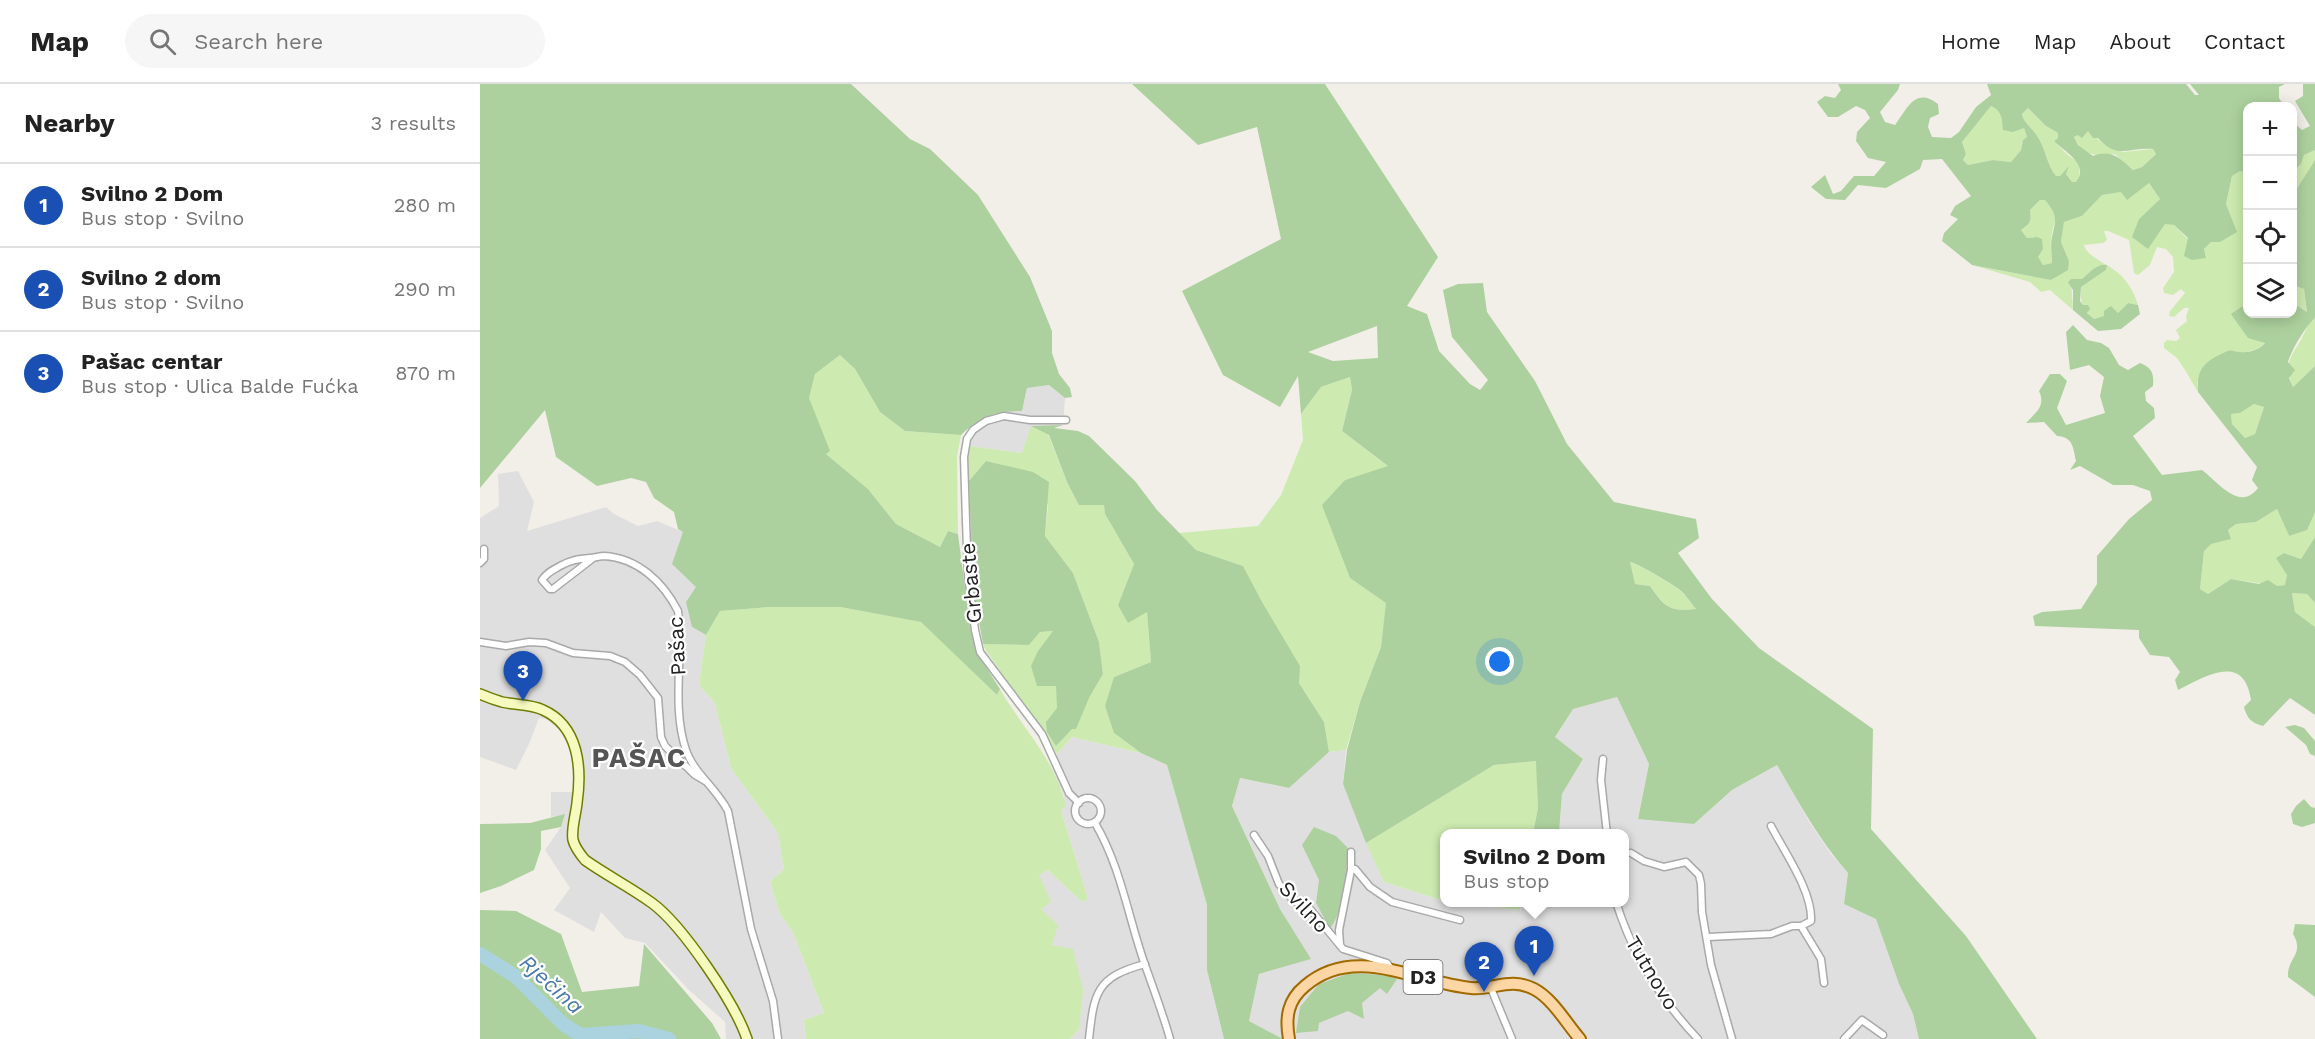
<!DOCTYPE html>
<meta charset="utf-8">
<style>
:root{--surface:#fff;--page:#f6f6f6;--text:#222;--muted:#767676;--line:#e0e0e0;--accent:#2563eb}
body{margin:0;font-family:"Work Sans",sans-serif;background:var(--page);color:var(--text)}
.controls{position:absolute;right:18px;top:18px;display:grid;overflow:hidden;border-radius:12px;box-shadow:0 3px 15px #0003}
.controls button{width:54px;height:54px;display:grid;place-items:center;padding:0;border:0;border-bottom:2px solid var(--line);background:var(--surface);color:var(--text);font:30px sans-serif}
.you{position:absolute;left:1020px;top:578px;width:21px;height:21px;margin:-15px;border:4px solid #fff;border-radius:50%;background:#1a73e8;box-shadow:0 0 0 9px #1a73e833}
.badge{display:grid;place-items:center;width:39px;height:39px;border-radius:50%;background:var(--accent);color:#fff;font-size:20px;font-weight:700}
.pin{position:absolute;translate:-50% -50px;filter:drop-shadow(0 2px 3px #0008)}
.pin::after{content:'';position:absolute;top:32px;width:21px;height:18px;background:inherit;clip-path:polygon(0 0,100% 0,50% 100%)}
.popup{position:absolute;left:960px;top:745px;width:189px;height:78px;box-sizing:border-box;display:grid;place-content:center;border-radius:12px;background:var(--surface);filter:drop-shadow(0 2px 4px #0005);font-size:20px;white-space:nowrap;color:var(--muted)}
.popup b{font-size:22px;color:var(--text)}
.popup::after{content:'';position:absolute;left:50%;top:100%;margin-left:-12px;border:12px solid transparent;border-top-color:var(--surface)}
.list{margin:0;padding:0;list-style:none}
h2{display:flex;justify-content:space-between;align-items:center;height:78px;margin:0;padding:0 24px;font-size:26px}
h2 small{font-size:20px;font-weight:400;color:var(--muted)}
.list li{display:grid;grid-template-columns:39px 1fr auto;gap:18px;align-items:center;box-sizing:border-box;height:84px;padding:0 24px;border-top:2px solid var(--line)}
.list b{display:block;font-size:22px;white-space:nowrap}
.list p{margin:0;font-size:20px;white-space:nowrap;color:var(--muted)}
.list em{font-size:20px;font-style:normal;color:var(--muted)}
.icon{flex:none;width:33px;height:33px;fill:none;stroke:currentColor;stroke-width:2;stroke-linecap:round;stroke-linejoin:round}
.map{position:relative;flex:none;width:1835px;height:955px;overflow:hidden}
header{display:flex;align-items:center;gap:36px;box-sizing:border-box;height:84px;padding:0 30px;background:var(--surface);border-bottom:2px solid var(--line)}
header strong{font-size:28px}
nav{display:flex;gap:33px;margin-inline-start:auto;font-size:21px}
.search{width:420px;height:54px;background:var(--page);display:flex;align-items:center;gap:15px;box-sizing:border-box;padding:0 21px;border-radius:33px;color:var(--muted);font-size:22px}
main{display:flex}
aside{flex:1;background:var(--surface)}
.map>svg:first-child{display:block}
.residential{fill:#e0dfdf}
.grass{fill:#cdebb0}
.forest{fill:#add19e;fill-rule:evenodd}
.parking{fill:#e2e2e2}
.lines{fill:none;stroke-linecap:round;stroke-linejoin:round}
.river{stroke:#aad3df;stroke-width:14}
.minor-casing{stroke:#a9a9a9;stroke-width:9}
.secondary-casing{stroke:#707d05;stroke-width:12}
.primary-casing{stroke:#a06b00;stroke-width:14}
.minor{stroke:#fff;stroke-width:6}
.secondary{stroke:#f7fabf;stroke-width:9}
.primary{stroke:#fcd6a4;stroke-width:10}
.labels{text-anchor:middle;stroke-width:4.5;stroke-linejoin:round;paint-order:stroke}
.shield{fill:#fff;stroke:#646464;stroke-width:1.5}
.shield-label{font-size:20px;font-weight:bold;fill:#222}
.street-label{font-size:21px;fill:#222;stroke:#fff}
.water-label{font-size:22px;font-style:italic;fill:#4a7aab;stroke:#fff}
.district-label{font-size:27px;font-weight:bold;letter-spacing:1.5px;fill:#555;stroke:#fff}
</style>
<header>
<strong>Map</strong>
<div class="search"><svg class="icon" aria-label="search" viewBox="0 0 24 24"><circle cx="10" cy="10" r="6"/><path d="M15 15l6 6"/></svg>Search here</div>
<nav><a>Home</a><a>Map</a><a>About</a><a>Contact</a></nav>
</header>
<main>
<aside>
<h2>Nearby<small>3 results</small></h2>
<ul class="list">
<li><span class="badge" style="background:#1a4fb4">1</span><div><b>Svilno 2 Dom</b><p>Bus stop · Svilno</p></div><em>280 m</em></li>
<li><span class="badge" style="background:#1a4fb4">2</span><div><b>Svilno 2 dom</b><p>Bus stop · Svilno</p></div><em>290 m</em></li>
<li><span class="badge" style="background:#1a4fb4">3</span><div><b>Pašac centar</b><p>Bus stop · Ulica Balde Fućka</p></div><em>870 m</em></li>
</ul>
</aside>
<div class="map">
<svg width="1835" height="955" viewBox="0 0 1835 955">
<rect width="100%" height="100%" fill="#f2efe9"/>
<g class="residential">
<path d="M569,301L585,314L583,341L551,343L542,369L489,362L494,339L519,327H542L547,304Z"/>
<path d="M38,387L54,418L47,447L126,423L134,430L158,442L177,437L203,448L217,503L212,543L226,551L219,601L235,619L251,684L298,749L304,785L290,798L300,830L313,848L344,929L324,936L326,955H246L245,938L209,906L165,859L145,854L121,828L114,848L74,826L90,804L65,766L81,743L84,731L71,733V708H95L91,668L81,647L66,635L59,634L49,660L36,686L0,673V434L19,422L18,390Z"/>
<path d="M1137,613L1169,680L1158,734L1214,740L1252,706L1297,681L1330,739L1351,770L1368,789L1364,820L1396,834L1419,900L1433,930L1439,955H803L769,937L779,890L830,875L800,825L752,722L759,694L809,704L849,668L866,666L863,700L904,798L964,817V818L1040,826L1046,819L1144,818V750L1079,749L1082,710L1103,675L1075,653L1093,625Z"/>
<path d="M592,653L661,669L687,681L727,821V886L744,955H590L599,945L561,824L558,791L568,786L602,818L608,815L581,726L584,712L570,678Z"/>
</g>
<g class="grass">
<path d="M1511,22C1523,27 1530,40 1544,44L1547,53L1543,56L1541,66L1531,78L1513,76L1488,81L1483,76L1486,70L1482,58Z"/>
<path d="M1548,24L1566,42L1578,49V54L1574,57C1579,61 1583,67 1588,71C1601,81 1600,77 1599,95L1596,99L1592,98L1586,90L1588,84L1580,92H1576C1567,81 1566,67 1559,55C1554,46 1545,40 1542,30Z"/>
<path d="M1607,46L1625,61L1643,68L1673,65L1676,70L1662,83L1653,86L1635,70C1616,72 1603,73 1594,53Z"/>
<path d="M1835,66V76L1814,109L1813,159V88L1821,80L1824,71Z"/>
<path d="M1760,87L1767,88V219L1752,231L1785,258C1776,269 1763,270 1749,266L1717,298L1718,308L1705,286L1697,274L1684,264V259L1687,256L1696,257L1700,254L1696,246L1707,237L1706,232L1709,224H1704L1694,233L1689,232L1690,227L1705,209L1701,205L1693,211L1684,209L1683,204L1694,188L1693,173L1686,165L1677,163L1670,181L1658,191L1654,189L1649,156L1628,147H1624L1627,156L1623,159L1604,161C1606,172 1628,180 1637,188C1648,197 1654,208 1658,221L1648,219L1638,229L1614,235C1602,225 1600,217 1601,203L1626,186V181L1613,185L1602,195H1591L1593,226L1570,206L1561,208L1550,198L1492,181L1572,196L1589,177L1581,158L1584,138L1602,132L1622,111L1641,108L1669,99L1680,115L1659,135L1694,141L1726,174L1724,165L1731,158L1756,148L1746,120L1752,92Z"/>
<path d="M1560,116H1565C1581,135 1574,134 1571,155C1570,163 1572,172 1572,179L1563,181L1557,173L1563,165L1557,153L1547,154L1541,146C1551,140 1552,137 1550,126Z"/>
<path d="M1812,201L1824,205L1827,228L1813,219Z"/>
<path d="M1835,234V282L1813,303C1803,278 1811,274 1822,254C1827,244 1826,242 1835,234Z"/>
<path d="M360,271L375,285L400,328L425,347L481,351L477,373L478,450L468,447L460,463L416,440L388,405L346,370L329,314L335,290Z"/>
<path d="M870,293L872,306L862,347L909,383L865,396L870,494L907,519L901,563L880,618L866,666L849,668L844,638L819,599L763,482L716,466L699,449L778,442L801,411L823,356L821,330L841,303Z"/>
<path d="M1774,320L1784,323L1775,350L1765,354L1752,340L1751,330L1760,329Z"/>
<path d="M551,342L568,350L587,398L624,421L625,430L654,480L638,521L667,528L671,578L634,593V649L661,669L592,653L577,670C556,633 528,600 505,565L503,560L549,561L560,548L574,547L558,567L576,601L578,624L566,638L609,614L623,590L619,558L593,489L565,452L568,421L522,381L506,377L489,397L487,371L489,362L542,369Z"/>
<path d="M1797,425L1809,452L1835,428V453L1821,475L1804,469L1807,491L1806,501L1797,502L1751,495L1728,510L1720,505L1724,467L1730,460L1750,455L1748,446L1756,440L1776,438Z"/>
<path d="M1149,478C1155,478 1195,502 1200,506C1206,512 1211,519 1216,525C1189,528 1186,523 1170,502L1155,500Z"/>
<path d="M1812,509L1827,510L1835,519V543L1815,528Z"/>
<path d="M289,523H360L442,538L517,611L520,605C544,647 574,673 586,722L581,726L608,815L602,818L568,786L559,791L571,818L561,825L578,841L572,861L593,865L603,906L599,945L590,955H326L324,936L344,929L313,848L300,830L290,798L304,785L298,749L251,684L235,619L219,601L226,551L240,527Z"/>
<path d="M1057,677L1058,724L1053,749L964,750V817L904,798L886,759L1014,681Z"/>
<path d="M978,819H1041L1040,826Z"/>
</g>
<g class="forest">
<path d="M0,0H371L430,55L450,65L498,111L550,193L572,247V269L579,290L590,304L592,313L585,314L569,301L547,304L542,327C515,327 501,332 481,351L425,347L400,328L375,285L360,271L335,290L329,314L350,367L346,370L388,405L416,440L460,463L468,447L478,450L490,543L497,569L520,605L517,611L441,538L360,523H289L240,527L226,551L212,543L206,518L216,503L192,480L203,448L198,445L194,428L174,414L166,398L151,394L117,402L76,373L65,326L0,404Z"/>
<path d="M652,0H845L958,173L927,222L947,230L959,267L990,300L1000,306L1008,296L972,253L963,206L978,200L1003,199L1007,228L1055,297L1087,360L1134,418L1216,435L1219,454L1198,469L1232,515L1279,564L1393,645L1391,745L1486,852L1557,955H1439L1433,930L1419,900L1396,835L1364,820L1368,789C1339,756 1319,719 1297,681L1252,706L1214,740L1158,735L1169,680L1137,613L1093,625L1075,653L1103,675L1082,710L1079,749H1053L1058,724L1056,677L1014,681L886,759L863,700L867,666L880,618L901,563L906,519L870,494L842,421L865,396L908,382L862,347L872,306L870,293L841,303L821,330L818,292L800,323L743,291L702,207L801,155L777,43L718,61ZM897,242L898,274L853,277L828,268ZM1150,478C1155,478 1196,502 1200,506C1206,511 1211,519 1216,525C1189,528 1185,523 1170,502L1155,500Z"/>
<path d="M1358,0H1420L1418,6L1400,28L1405,38L1415,41C1427,25 1435,2 1458,20L1459,30L1450,34L1448,43L1452,53L1471,54L1479,48L1496,23L1511,11L1507,0H1706L1715,11H1719L1710,0H1805L1799,3V14L1804,22H1768L1767,88L1760,87L1752,92L1746,120L1757,148L1740,158H1731L1724,165L1726,174L1712,176L1704,172L1708,154L1694,141L1685,140L1668,165L1652,153L1659,135L1680,115L1669,99L1647,116L1641,108L1622,111L1602,132L1584,138L1581,158L1589,177L1588,186L1571,196L1492,181L1462,157L1464,149L1478,135L1470,131L1475,122L1491,112L1462,75L1443,76L1440,85L1406,104L1378,101L1365,116L1346,115L1331,103L1345,91L1353,110L1361,107L1374,92H1394L1406,78L1388,74L1376,57L1377,48L1390,34L1385,26L1376,22L1358,33H1348L1337,18L1345,12L1355,14L1361,6ZM1511,22C1522,27 1522,34 1523,46L1533,48L1544,44L1547,53L1543,56L1541,66L1531,78L1513,76L1488,81L1483,76L1486,70L1482,58ZM1548,24L1566,42L1578,49V54L1574,57C1585,68 1610,81 1596,98H1592L1586,90L1589,82L1580,92H1576C1567,81 1566,67 1559,55C1554,45 1544,40 1542,30ZM1608,47L1613,54H1618C1637,76 1649,63 1673,65L1676,70L1662,83L1653,86C1640,74 1631,65 1613,72L1598,61L1594,53L1598,51L1602,54ZM1560,116H1565C1578,132 1576,135 1572,153C1570,161 1572,171 1572,179L1563,181L1558,173L1563,165L1562,155L1557,153L1547,154L1541,146C1550,140 1552,138 1550,126Z"/>
<path d="M1823,0H1835V66L1824,71L1821,80L1813,88V38L1822,46L1830,42L1815,17L1823,12Z"/>
<path d="M1835,76V234C1825,243 1812,265 1808,278L1815,286L1809,294L1813,303L1835,282V428L1827,446L1809,452L1797,425L1776,438L1756,440L1748,446L1751,455L1731,460L1724,467L1720,505L1728,510L1751,495L1779,500L1788,496L1797,502L1805,501L1807,491L1796,474L1804,469L1821,475L1835,453V519L1827,510L1812,509L1815,528L1835,543V631L1810,614L1783,642C1772,639 1767,635 1764,623L1771,616C1764,568 1726,592 1698,606L1695,596L1700,588L1689,573L1670,571L1659,554V546L1555,542L1553,532L1562,528L1601,525L1617,500V472L1649,435L1672,416L1670,407L1653,401H1633L1600,382L1590,386L1596,377C1593,363 1593,353 1577,352L1564,338L1546,339C1556,328 1566,322 1559,307L1570,290H1580L1587,297L1577,324L1586,341L1625,329L1620,312L1624,293L1609,281L1590,286L1586,248L1593,241L1607,256L1621,259L1629,264L1639,281L1648,286L1660,279C1672,284 1674,289 1673,302L1665,308L1666,317L1674,324L1675,334L1653,352L1682,391L1722,386C1739,399 1760,428 1778,404L1772,396L1777,383L1718,308C1716,282 1727,276 1750,266C1762,270 1776,269 1785,259L1768,254L1751,230L1767,219L1768,230H1812L1813,219L1827,228L1824,205L1813,201L1814,109ZM1774,320L1784,323L1775,350L1765,354L1752,340L1751,330L1760,329Z"/>
<path d="M1621,181H1627L1626,186L1601,203L1600,217L1603,221H1608L1610,225L1607,229L1614,235L1624,232V227L1631,222L1638,229L1648,219L1658,221L1660,230L1641,245L1618,247L1593,226V206L1588,198L1591,195H1602L1613,185Z"/>
<path d="M583,341L574,344L598,347L609,352L655,397L677,426L716,466L763,482L782,518L820,582L819,599L844,638L849,668L809,704L760,694L752,722L800,825L831,875L779,890L769,937L803,955H744L727,886V821L687,681L661,669L634,649L625,622L634,593L671,578L667,528L648,539L638,521L654,480L625,430L624,421H599L587,398L569,351L551,342Z"/>
<path d="M506,377L553,388L569,398L565,452L593,489L619,558L623,590L609,614L596,645H592L576,662L567,648L566,638L577,624L576,602H557L551,582L558,567L573,547L560,548L549,561L503,560L493,504L489,397Z"/>
<path d="M1815,641L1824,644L1835,657V672L1830,670L1826,661L1805,643Z"/>
<path d="M1824,715L1831,723L1835,724V739L1822,743L1813,740L1811,730L1816,722Z"/>
<path d="M85,730L81,743L61,747V765L54,786L21,802L0,809V740L50,739Z"/>
<path d="M834,743L856,752L868,764C866,791 866,822 850,845L836,819L839,796L822,761Z"/>
<path d="M0,826L36,827L81,850L102,908L159,902L164,860L232,939L241,955H0Z"/>
<path d="M1815,840L1835,841V913L1808,893C1807,874 1825,870 1813,850Z"/>
<path d="M870,889L907,891L917,895L907,910L900,904L882,919L884,935L868,927L839,939L838,947L816,949L820,923L839,900Z"/>
</g>
<path class="parking" d="M1026,868L1043,874L1058,885L1049,896L1020,892L1016,890Z"/>
<g class="lines">
<path class="river" d="M0,870L35,892L83,940L100,951L159,947L189,955"/>
<defs>
<g id="minor">
<path d="M586,336H550L524,332L506,337L493,346L487,355L484,373L486,437L488,491L495,546L500,568L562,650L589,709L599,719"/>
<path d="M112,475L73,505H70L62,496C66,489 73,486 80,482C91,476 98,475 110,474C115,474 119,472 124,472C158,474 183,498 198,527C204,572 191,622 206,666C213,688 237,705 248,727L271,845L293,917L298,955"/>
<path d="M0,479L4,475V465"/>
<path d="M0,558L26,562L49,558L66,559L93,569L130,572L145,578L160,591L178,614L181,653L185,662L215,691L225,697"/>
<path d="M1123,675L1121,696L1127,750"/>
<circle cx="608" cy="727" r="13"/>
<path d="M615,739C641,783 648,833 665,881C674,906 683,930 690,955"/>
<path d="M774,751L788,772L799,800L813,816L830,825L863,865L907,879L912,886"/>
<path d="M1151,769L1164,777L1184,783L1206,778L1219,791L1221,800L1222,828L1231,881L1252,955"/>
<path d="M871,786V768"/>
<path d="M1136,818C1152,869 1181,916 1218,955"/>
<path d="M1321,842L1341,875L1344,899"/>
<path d="M1228,853L1291,850L1312,842H1321L1331,837C1333,808 1304,767 1291,742"/>
<path d="M860,861L859,846L871,786L875,785L890,803L912,818L980,836"/>
<path d="M1010,902L1032,955"/>
<path d="M609,955C614,909 616,893 665,880"/>
<path d="M1364,955L1382,936L1403,951"/>
</g>
<path id="secondary" d="M0,610C7,613 15,616 22,618C35,621 51,620 63,626C99,642 102,684 97,719C96,730 91,745 93,756C95,764 100,770 105,776C126,791 150,803 172,819C202,841 255,919 267,955"/>
<path id="primary" d="M809,955C805,933 808,916 825,902C875,859 937,899 991,904C1014,906 1030,893 1054,905C1073,915 1086,939 1100,955"/>
</defs>
<use href="#minor" class="minor-casing"/>
<use href="#secondary" class="secondary-casing"/>
<use href="#primary" class="primary-casing"/>
<use href="#minor" class="minor"/>
<use href="#secondary" class="secondary"/>
<use href="#primary" class="primary"/>
</g>
<g class="labels">
<rect class="shield" x="923.5" y="876" width="39" height="34" rx="4.5"/>
<g class="shield-label">
<text x="943" y="900">D3</text>
</g>
<g class="street-label">
<text transform="translate(491 499) rotate(-95)" y="7">Grbaste</text>
<text transform="translate(197 562) rotate(-93)" y="7">Pašac</text>
<text transform="translate(824 823) rotate(47)" y="7">Svilno</text>
<text transform="translate(1172 889) rotate(59)" y="7">Tutnovo</text>
</g>
<g class="water-label">
<text transform="translate(72 900) rotate(42)" y="8">Rječina</text>
</g>
<g class="district-label">
<text x="159" y="683">PAŠAC</text>
</g>
</g>
</svg>
<div class="controls">
<button>+</button>
<button>−</button>
<button><svg class="icon" aria-label="locate" viewBox="0 0 24 24"><circle cx="12" cy="12" r="6"/><path d="M12 2v4M12 18v4M2 12h4M18 12h4"/></svg></button>
<button><svg class="icon" aria-label="layers" viewBox="0 0 24 24"><path d="M12 4l9 5-9 5-9-5zM3 14l9 5 9-5"/></svg></button>
</div>
<div class="you"></div>
<div class="pin badge" style="left:1054px;top:892px;background:#1a4fb4">1</div>
<div class="popup"><b>Svilno 2 Dom</b>Bus stop</div>
<div class="pin badge" style="left:1004px;top:908px;background:#1a4fb4">2</div>
<div class="pin badge" style="left:43px;top:617px;background:#1a4fb4">3</div>
</div>
</main>
